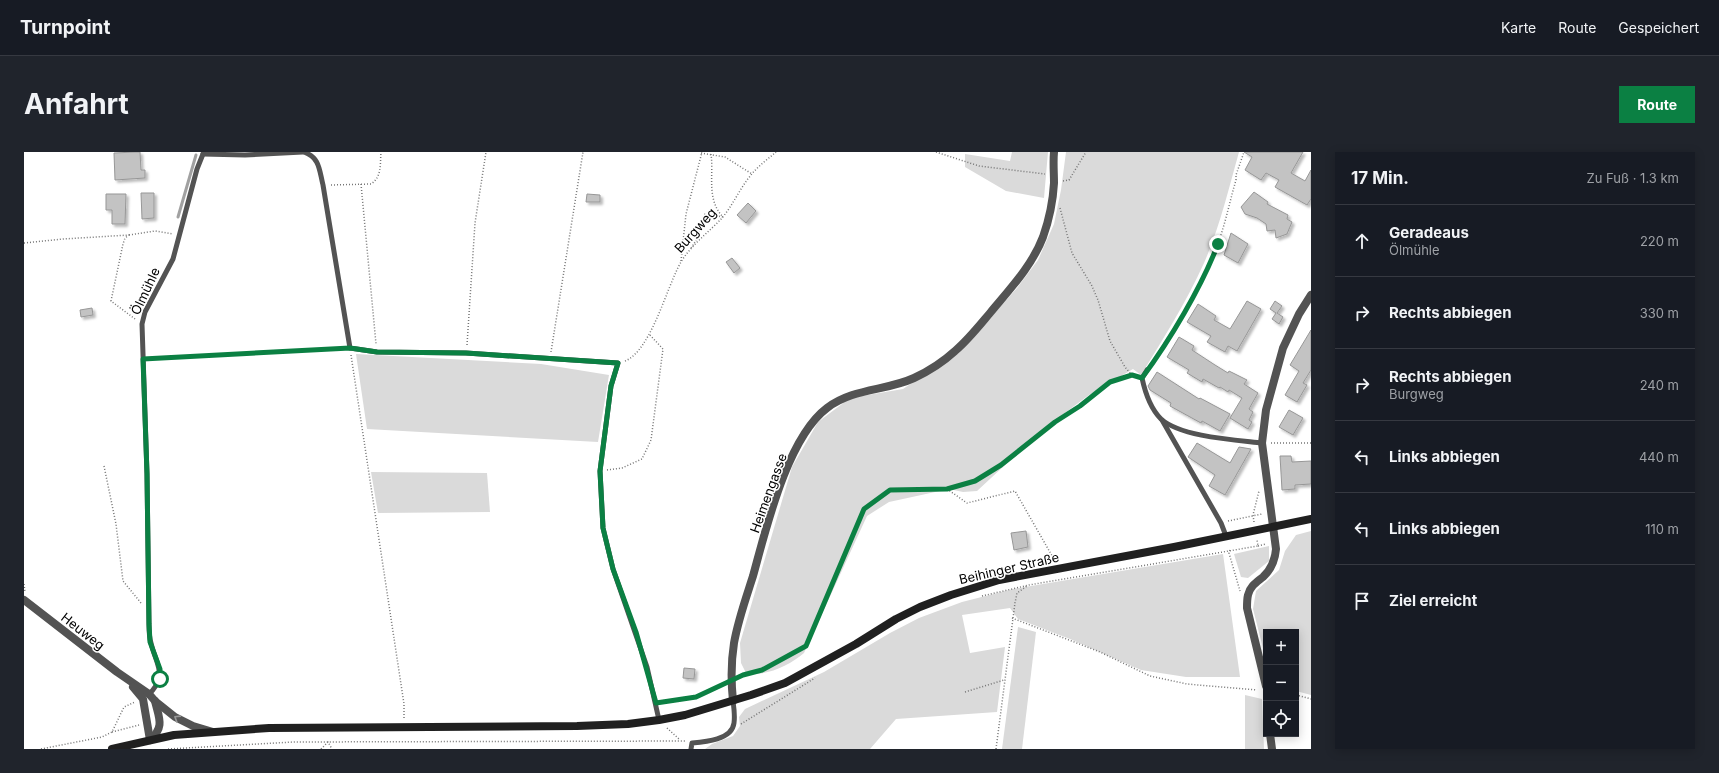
<!DOCTYPE html>
<html lang="de">
<meta charset="utf-8">
<style>
:root{--surface:#171b24;--page:#20242c;--text:#f1f3f6;--muted:#9ea1a6;--line:#363941;--accent:#0b8043}
body{margin:0;font-family:Inter,sans-serif;background:var(--page);color:var(--text)}
.controls{position:absolute;right:12px;bottom:12px;display:grid;overflow:hidden;border-radius:0px;box-shadow:0 2px 10px #0003}
.controls button{width:36px;height:36px;display:grid;place-items:center;padding:0;border:0;border-bottom:1px solid var(--line);background:var(--surface);color:var(--text);font:20px sans-serif}
.stop{position:absolute;width:12px;height:12px;margin:-9px;border:3px solid #0b8043;border-radius:50%;background:#fff}
.stop.end{background:#0b8043;border-color:#fff;box-shadow:0 1px 4px #0008}
.list{margin:0;padding:0;list-style:none}
h2{display:flex;justify-content:space-between;align-items:center;height:52px;margin:0;padding:0 16px;font-size:17px}
h2 small{font-size:13px;font-weight:400;color:var(--muted)}
.list li{display:grid;grid-template-columns:26px 1fr auto;gap:12px;align-items:center;box-sizing:border-box;height:72px;padding:0 16px;border-top:1px solid var(--line)}
.list b{display:block;font-size:15px;white-space:nowrap}
.list p{margin:0;font-size:13px;white-space:nowrap;color:var(--muted)}
.list em{font-size:13px;font-style:normal;color:var(--muted)}
.icon{flex:none;width:22px;height:22px;fill:none;stroke:currentColor;stroke-width:2;stroke-linecap:round;stroke-linejoin:round}
.map{position:relative;flex:none;width:1287px;height:597px;overflow:hidden;border-radius:0px}
header{display:flex;align-items:center;gap:24px;box-sizing:border-box;height:56px;padding:0 20px;background:var(--surface);border-bottom:1px solid var(--line)}
header strong{font-size:19px}
nav{display:flex;gap:22px;margin-inline-start:auto;font-size:14px}
.intro{display:flex;align-items:center;justify-content:space-between;box-sizing:border-box;height:96px;padding:0 24px}
h1{margin:0;font-size:28px}
.button{padding:10px 18px;border-radius:0px;background:var(--accent);color:#fff;font-size:14px;font-weight:700}
main{display:flex;gap:24px;padding:0 24px}
aside{flex:1;background:var(--surface);border-radius:0px;box-shadow:0 2px 10px #0003}
.map>svg:first-child{display:block}
.green{fill:#dadada}
.lines{fill:none;stroke-linecap:round;stroke-linejoin:round}
.stream{stroke:#a1a1a1;stroke-width:3}
.building{fill:#c3c3c3;stroke:#979797;filter:url(#shadow)}
.path{stroke:#757575;stroke-width:1.5;stroke-dasharray:1 2;stroke-linecap:butt}
.service{stroke:#535353;stroke-width:5}
.minor{stroke:#535353;stroke-width:8}
.tertiary{stroke:#535353;stroke-width:8}
.secondary{stroke:#202020;stroke-width:8}
.oneway{stroke:#989898}
.route{stroke:#0b8043;stroke-width:5}
.labels{text-anchor:middle;stroke-width:3;stroke-linejoin:round;paint-order:stroke}
.street-label{font-size:13px;fill:#000;stroke:#fff}
</style>
<header>
<strong>Turnpoint</strong>
<nav><a>Karte</a><a>Route</a><a>Gespeichert</a></nav>
</header>
<div class="intro"><h1>Anfahrt</h1><a class="button">Route</a></div>
<main>
<div class="map">
<svg width="1287" height="597" viewBox="0 0 1287 597">
<defs>
<filter id="shadow"><feDropShadow dx="2.5" dy="2.5" stdDeviation="1" flood-color="#0004"/></filter>
</defs>
<rect width="100%" height="100%" fill="#fff"/>
<g class="green">
<path d="M988,0H1024L1020,46L982,39L941,15V2L986,9Z"/>
<path d="M1042,0H1215C1205,36 1195,77 1180,111C1162,151 1139,187 1117,223L1109,217L1065,243L1022,275L953,339L939,340L925,337L865,350L843,364L780,501C765,514 741,525 722,521L717,511L716,491L768,315L794,270L826,246L879,237L931,202L968,164L993,136L1014,108L1030,72L1037,38Z"/>
<path d="M332,202L517,212L585,223L574,290L343,277Z"/>
<path d="M347,320L463,321L466,360L354,361Z"/>
<path d="M1287,379V543L1272,539V480H1242V508L1229,457L1232,439L1255,418L1261,399L1272,383Z"/>
<path d="M1245,394V409L1224,426L1217,425L1210,402Z"/>
<path d="M1199,402L1216,525H1162L1117,518L1046,487L994,467L986,456L938,463L946,501L981,495L973,560L872,567L846,597H681L688,592L709,584L716,574L715,565L721,557L800,520L866,481L895,466L938,450L989,437Z"/>
<path d="M994,475L1012,480L998,597H978Z"/>
<path d="M1221,543L1238,547L1240,597H1221Z"/>
</g>
<g class="lines">
<path class="stream" d="M154,65L172,3"/>
</g>
<g class="building">
<path d="M111,0H116L117,18H121V26L91,28L90,1Z"/>
<path d="M1220,0H1279L1267,21L1281,29L1287,18V47L1283,53L1251,35L1255,28L1242,21L1237,28L1221,18L1228,5Z"/>
<path d="M1230,40L1244,50L1243,52L1264,63L1263,67L1268,70L1263,82L1252,86L1251,78L1243,79L1242,72L1233,66L1221,62L1217,55Z"/>
<path d="M117,41H130V66L118,67Z"/>
<path d="M82,42H102L101,72H88V58H82Z"/>
<path d="M563,42L576,43V50H562Z"/>
<path d="M724,51L732,59L722,71L713,63Z"/>
<path d="M1207,81L1224,92L1214,111L1200,103Z"/>
<path d="M708,106L716,116L710,121L702,110Z"/>
<path d="M1223,149L1237,157L1213,199L1204,194L1201,200L1183,190L1187,184L1163,170L1174,152L1192,164L1190,168L1206,177Z"/>
<path d="M1251,149L1258,154L1253,161L1259,165L1255,172L1248,167L1252,161L1246,157Z"/>
<path d="M68,156L69,163L57,165L56,158Z"/>
<path d="M1287,178V218L1279,231L1283,233L1273,250L1261,243L1275,219L1266,213Z"/>
<path d="M1155,185L1170,194L1168,198L1191,213L1204,221L1205,219L1223,228L1220,232L1234,241L1225,257L1229,260L1225,268L1228,270L1224,277L1206,266L1218,246L1205,238L1204,240L1196,235L1195,236L1179,227L1178,230L1163,221L1165,218L1143,205Z"/>
<path d="M1133,220L1175,247L1176,246L1206,262L1196,279L1178,269L1177,271L1146,254L1147,251L1126,238L1124,234Z"/>
<path d="M1265,258L1279,266L1269,283L1255,275Z"/>
<path d="M1173,291L1206,311L1215,295L1227,297L1201,343L1185,334L1191,323L1164,305Z"/>
<path d="M1256,304H1267L1268,310L1287,309V332L1271,333V337L1258,338Z"/>
<path d="M1002,379L1004,395L990,398L987,381Z"/>
<path d="M660,516L671,517L670,527L659,526Z"/>
</g>
<g class="lines">
<g class="path">
<path d="M912,0L955,14L1021,22"/>
<path d="M677,1L701,5L728,22"/>
<path d="M1039,29L1045,28L1062,0"/>
<path d="M337,32L352,192"/>
<path d="M307,33L347,32C358,25 356,12 357,0"/>
<path d="M1036,56L1048,101L1068,134L1074,148L1086,189L1101,215L1108,223L1112,224"/>
<path d="M105,83L131,79L149,82"/>
<path d="M0,91L39,87L105,83L101,86L99,92L87,149L111,167"/>
<path d="M667,96C675,86 675,73 681,62L699,65C682,47 690,23 687,2"/>
<path d="M657,109L662,62L678,0"/>
<path d="M443,193L451,71L462,0"/>
<path d="M527,200L559,0"/>
<path d="M327,203L380,552V567"/>
<path d="M127,206L319,197"/>
<path d="M601,209C627,199 643,134 657,110C667,93 685,80 698,66C709,53 716,36 727,23C734,14 744,7 752,0"/>
<path d="M1127,212C1148,179 1170,146 1186,110C1199,85 1204,55 1212,28V23L1220,0"/>
<path d="M1247,291H1287"/>
<path d="M80,314L92,372L99,429L117,451"/>
<path d="M583,318L598,316L618,307L627,288L639,197L625,182"/>
<path d="M923,337L943,351L991,339L1031,409"/>
<path d="M1204,369L1238,362"/>
<path d="M1230,370L1229,363L1235,339"/>
<path d="M1234,394L1242,392"/>
<path d="M1206,398L1205,401L1216,439"/>
<path d="M0,432L1,440"/>
<path d="M958,444L1005,433L1234,394L1233,388"/>
<path d="M988,466L1076,500L1126,524L1163,532L1233,538"/>
<path d="M717,524L738,518L782,494L840,357L866,338L923,337L951,329L977,313L1031,270L1056,253L1086,230L1108,223"/>
<path d="M941,540L980,528"/>
<path d="M1272,543L1287,547"/>
<path d="M638,550L672,545L699,532"/>
<path d="M717,572L791,526"/>
<path d="M643,576L656,588"/>
<path d="M88,580L115,573"/>
<path d="M17,597L78,585L88,580L100,555L111,550"/>
<path d="M144,597L270,590L662,589"/>
<path d="M297,597L304,590L308,597"/>
<path d="M972,597L991,451L993,441L1003,434"/>
</g>
<g class="service">
<path d="M280,0C296,6 295,17 299,33L326,196L353,200L442,201L594,211L587,234L576,319L579,376L589,417L623,515L635,568"/>
<path d="M179,2L221,3L279,0"/>
<path d="M1123,218L1118,226C1121,240 1127,257 1137,267C1157,285 1212,288 1238,291"/>
<path d="M1138,268L1197,371L1202,384"/>
<path d="M124,543C145,524 132,513 127,491C125,485 125,478 125,472L123,322L118,172L121,160L149,107L173,17L179,2"/>
<path d="M667,597L668,591C681,590 708,588 710,571C711,564 710,556 709,549"/>
</g>
<g class="minor">
<path d="M1242,534L1223,456C1223,452 1223,447 1224,443C1226,434 1233,430 1239,425C1248,417 1251,408 1252,397L1238,291L1242,258L1259,196L1275,162L1287,143"/>
<path d="M1246,582L1248,597"/>
</g>
<g class="tertiary">
<path d="M0,448L93,520L125,542L131,549L151,565L169,574L189,580"/>
<path d="M109,535L119,547L126,588"/>
<path d="M709,549C707,530 707,510 710,491C714,468 722,446 729,424C742,377 763,286 803,256C829,236 862,239 890,226C905,219 919,210 931,199C944,188 955,174 966,161C985,138 1008,114 1019,85C1025,68 1029,49 1030,31C1030,21 1029,10 1030,0"/>
<path d="M126,588C141,575 135,566 131,549"/>
</g>
<path class="secondary" d="M88,597L150,583L245,576L553,574L604,572L635,568L661,563L727,543L761,531L832,492L872,467L896,455L927,443L975,428L1150,395L1287,367"/>
</g>
<defs><path id="oneway-chevron" d="M-2-3.5L2.5 0L-2 3.5" fill="none" stroke-width="1.6" stroke-linecap="round" stroke-linejoin="round"/></defs>
<use class="oneway" href="#oneway-chevron" transform="translate(153 566) rotate(-148)"/>
<g class="lines">
<path class="route" d="M136,527V517L126,490L125,472L123,322L119,207L326,196L353,200L442,201L594,211L587,234L576,319L579,376L589,417L612,480L632,551L672,545L719,523L738,518L782,494L840,357L866,338L923,337L951,329L977,313L1031,270L1056,254L1086,230L1108,223L1118,226C1146,188 1177,136 1194,92"/>
</g>
<g class="labels">
<g class="street-label">
<text transform="translate(671 78) rotate(-48)" y="5">Burgweg</text>
<text transform="translate(121 139) rotate(-65)" y="5">Ölmühle</text>
<text transform="translate(744 341) rotate(-70)" y="5">Heimengasse</text>
<text transform="translate(985 416) rotate(-13)" y="5">Beihinger Straße</text>
<text transform="translate(59 479) rotate(38)" y="5">Heuweg</text>
</g>
</g>
</svg>
<div class="controls">
<button>+</button>
<button>−</button>
<button><svg class="icon" aria-label="locate" viewBox="0 0 24 24"><circle cx="12" cy="12" r="6"/><path d="M12 2v4M12 18v4M2 12h4M18 12h4"/></svg></button>
</div>
<div class="stop" style="left:136px;top:527px"></div>
<div class="stop end" style="left:1194px;top:92px"></div>
</div>
<aside>
<h2>17 Min.<small>Zu Fuß · 1.3 km</small></h2>
<ul class="list">
<li><svg class="icon" aria-label="ahead" viewBox="0 0 24 24"><path d="M12 20V5M6 11l6-6 6 6"/></svg><div><b>Geradeaus</b><p>Ölmühle</p></div><em>220 m</em></li>
<li><svg class="icon" aria-label="right" viewBox="0 0 24 24"><path d="M7 20v-9h11M14 6l5 5-5 5"/></svg><div><b>Rechts abbiegen</b></div><em>330 m</em></li>
<li><svg class="icon" aria-label="right" viewBox="0 0 24 24"><path d="M7 20v-9h11M14 6l5 5-5 5"/></svg><div><b>Rechts abbiegen</b><p>Burgweg</p></div><em>240 m</em></li>
<li><svg class="icon" aria-label="left" viewBox="0 0 24 24"><path d="M17 20v-9H6M10 6l-5 5 5 5"/></svg><div><b>Links abbiegen</b></div><em>440 m</em></li>
<li><svg class="icon" aria-label="left" viewBox="0 0 24 24"><path d="M17 20v-9H6M10 6l-5 5 5 5"/></svg><div><b>Links abbiegen</b></div><em>110 m</em></li>
<li><svg class="icon" aria-label="arrive" viewBox="0 0 24 24"><path d="M6 21V4h12l-3 4 3 4H6"/></svg><div><b>Ziel erreicht</b></div></li>
</ul>
</aside>
</main>
